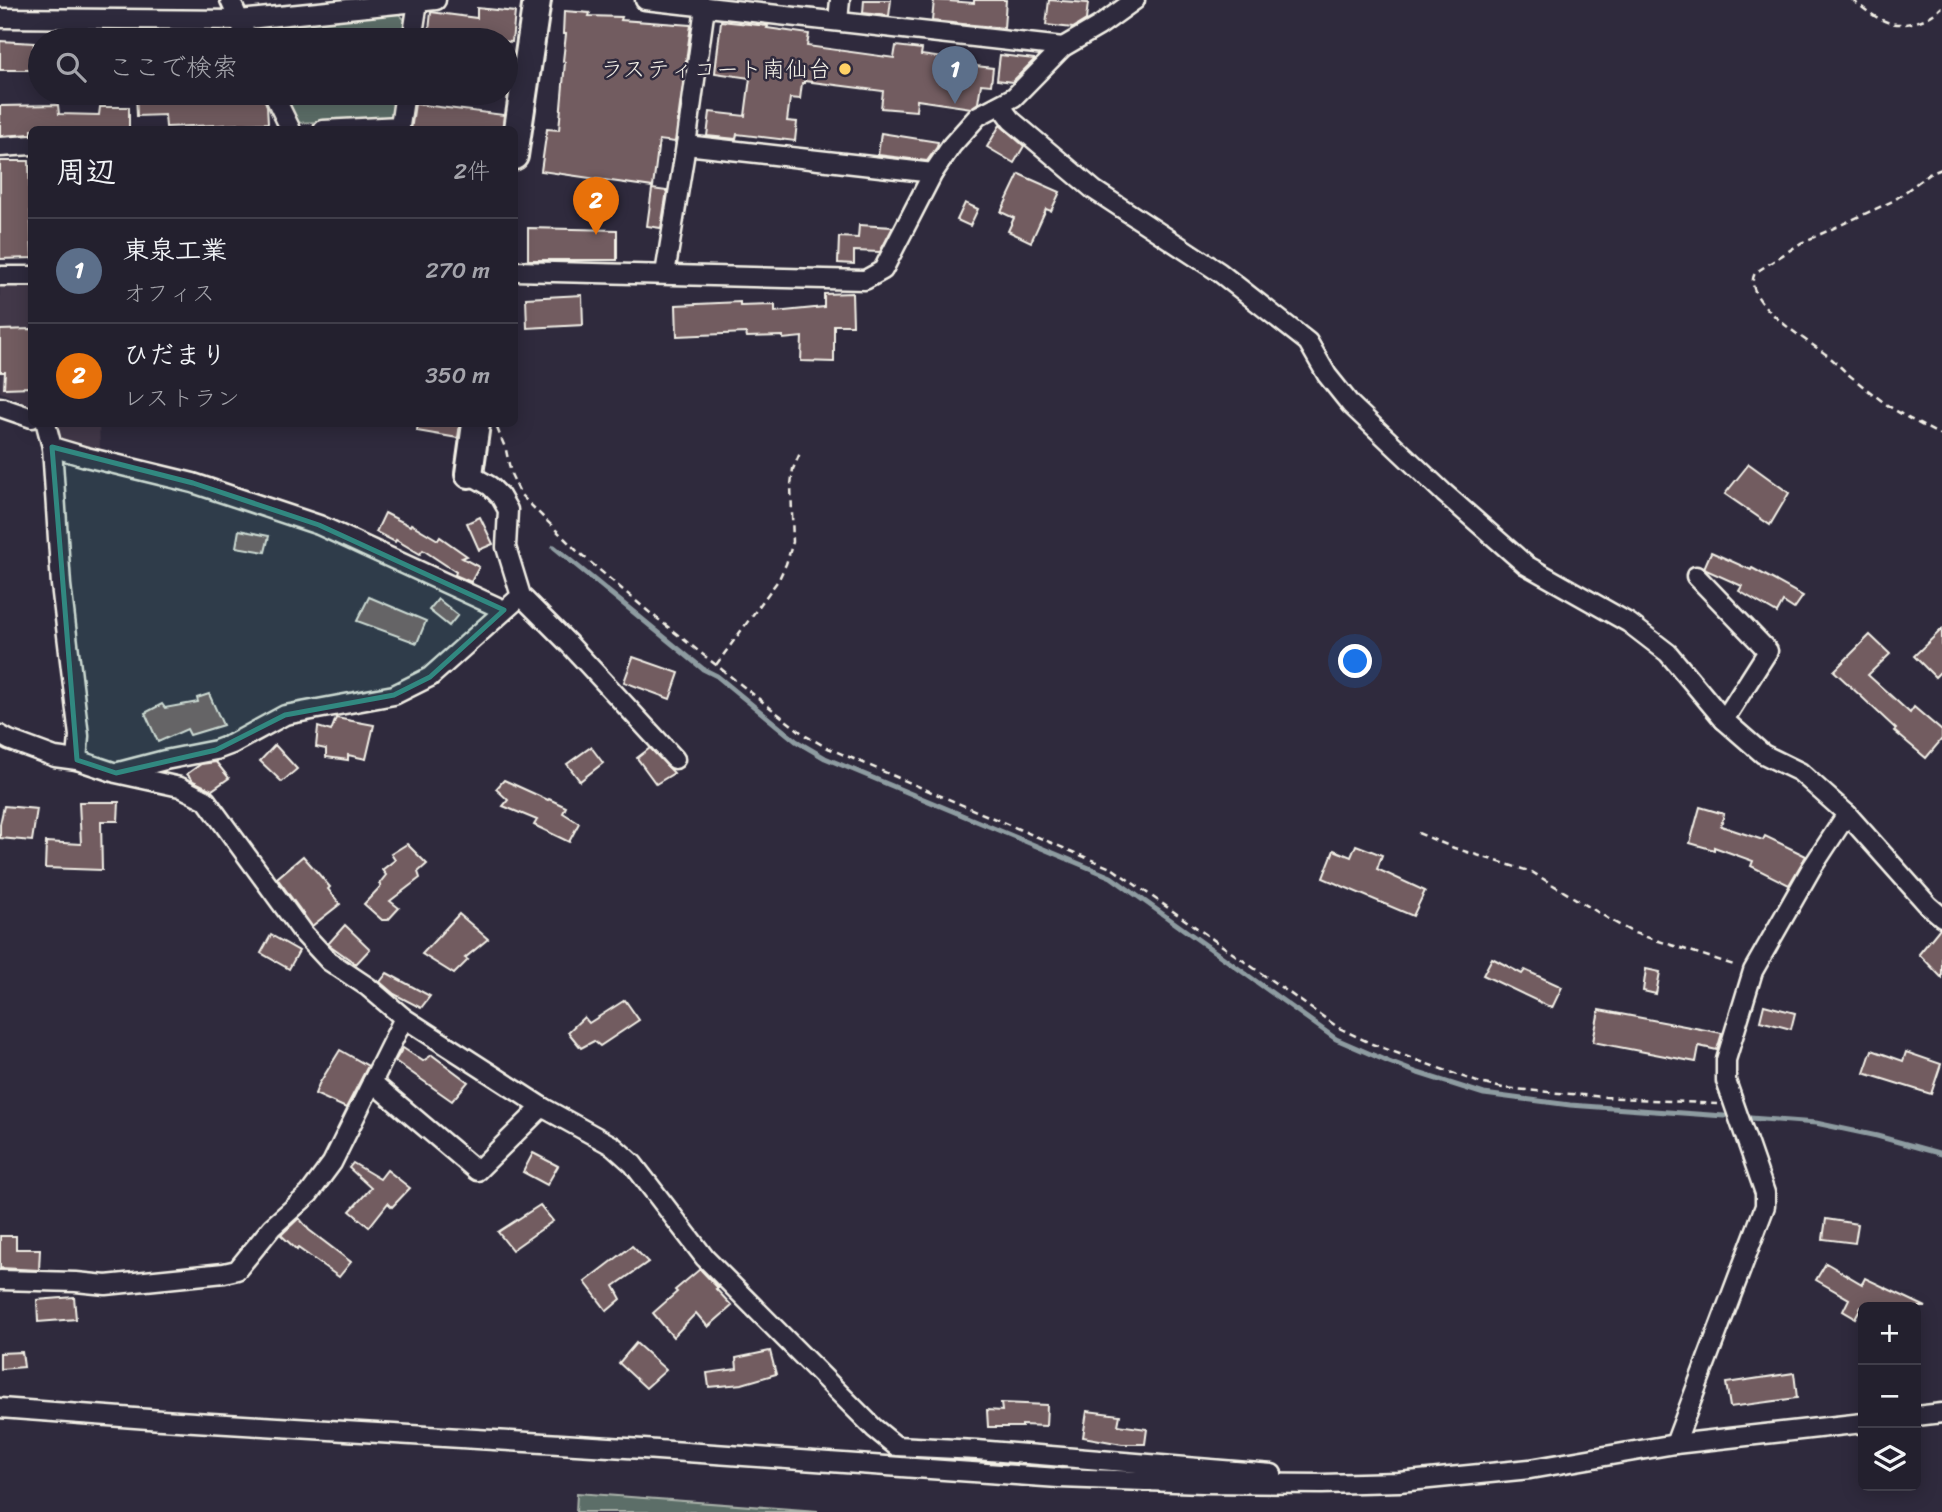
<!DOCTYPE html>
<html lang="ja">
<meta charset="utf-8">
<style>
:root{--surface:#23202e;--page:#2f2d3a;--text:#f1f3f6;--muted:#a3a3aa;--line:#403e4a;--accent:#bca0f2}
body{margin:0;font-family:Sriracha,"Klee One",sans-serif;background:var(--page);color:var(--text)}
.controls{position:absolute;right:21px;bottom:21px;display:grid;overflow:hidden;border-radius:10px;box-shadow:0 4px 18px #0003}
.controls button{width:63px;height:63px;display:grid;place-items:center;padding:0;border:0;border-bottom:2px solid var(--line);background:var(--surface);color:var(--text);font:35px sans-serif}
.you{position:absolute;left:1356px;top:662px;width:24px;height:24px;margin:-18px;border:5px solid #fff;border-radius:50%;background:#1a73e8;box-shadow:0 0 0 10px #1a73e833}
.badge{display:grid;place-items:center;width:46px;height:46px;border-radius:50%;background:var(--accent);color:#fff;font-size:23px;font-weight:700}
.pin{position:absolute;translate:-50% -58px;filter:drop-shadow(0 2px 4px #0008)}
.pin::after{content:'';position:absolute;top:37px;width:24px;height:21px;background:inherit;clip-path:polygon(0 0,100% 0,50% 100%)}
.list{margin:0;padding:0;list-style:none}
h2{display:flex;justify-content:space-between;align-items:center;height:91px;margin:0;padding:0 28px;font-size:30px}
h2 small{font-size:23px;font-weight:400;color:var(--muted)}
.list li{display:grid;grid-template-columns:46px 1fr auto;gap:21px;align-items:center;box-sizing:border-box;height:105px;padding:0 28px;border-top:2px solid var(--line)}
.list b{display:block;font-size:26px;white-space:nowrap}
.list p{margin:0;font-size:23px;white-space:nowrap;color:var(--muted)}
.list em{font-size:23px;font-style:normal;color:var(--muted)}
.icon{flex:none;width:38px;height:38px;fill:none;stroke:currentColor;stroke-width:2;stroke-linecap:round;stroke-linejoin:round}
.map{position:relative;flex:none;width:1942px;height:1512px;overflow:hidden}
.search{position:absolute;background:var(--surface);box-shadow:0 4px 18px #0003;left:28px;top:28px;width:490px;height:77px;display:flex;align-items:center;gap:18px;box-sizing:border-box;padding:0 24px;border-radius:38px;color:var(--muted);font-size:26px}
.panel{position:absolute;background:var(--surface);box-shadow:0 4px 18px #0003;left:28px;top:126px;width:490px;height:301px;border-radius:10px}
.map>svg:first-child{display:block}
.built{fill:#433948}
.green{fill:#5b6e67;stroke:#a8b0a8;stroke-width:2}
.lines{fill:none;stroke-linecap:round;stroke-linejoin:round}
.stream{stroke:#8e9ca1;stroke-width:5}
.building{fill:#725b61;stroke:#f4f1e8;stroke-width:2}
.street-casing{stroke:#f4f1e8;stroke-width:23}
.secondary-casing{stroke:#f4f1e8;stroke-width:32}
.path{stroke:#f4f1e8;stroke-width:2.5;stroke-dasharray:7 5;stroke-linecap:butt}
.street{stroke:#2f2a3d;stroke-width:18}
.secondary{stroke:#2f2a3d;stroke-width:26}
.marked{fill:#318880;fill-opacity:0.2;stroke:#318880;stroke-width:5;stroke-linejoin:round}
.poi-dot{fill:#ffd166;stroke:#2f2a3d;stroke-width:2.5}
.labels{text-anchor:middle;stroke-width:5;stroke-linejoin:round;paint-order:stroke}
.poi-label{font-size:23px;fill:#f4f1e8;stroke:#2f2a3d;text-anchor:end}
</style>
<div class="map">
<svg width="1942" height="1512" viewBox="0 0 1942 1512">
<rect width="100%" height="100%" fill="#2f2a3d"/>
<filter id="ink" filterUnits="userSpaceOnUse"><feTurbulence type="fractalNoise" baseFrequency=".0143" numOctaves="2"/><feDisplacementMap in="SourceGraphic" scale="14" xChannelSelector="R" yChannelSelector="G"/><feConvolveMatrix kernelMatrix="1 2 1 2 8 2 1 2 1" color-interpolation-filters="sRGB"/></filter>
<g filter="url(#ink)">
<g class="built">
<path d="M0,281H31V405L0,392Z"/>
<path d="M57,424H99L100,449L64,444Z"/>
</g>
<g class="green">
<path d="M397,12L406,21L403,40H256L251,28Z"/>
<path d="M280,93H396L392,119L294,123Z"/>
<path d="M577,1493L817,1511V1512H576Z"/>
</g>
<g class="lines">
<g class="stream">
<path d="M554,547L703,669L717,676L796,741L825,758L1111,877L1336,1039L1389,1062L1418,1073L1484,1094L1570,1105L1724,1116"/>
<path d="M1750,1118L1816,1123L1877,1136L1942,1154"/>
</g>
</g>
<g class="building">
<path d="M864,0H891L889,16L863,13Z"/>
<path d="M934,0L974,3V0H1006L1004,28L932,21Z"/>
<path d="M1049,0L1088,3L1086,20L1073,28L1046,25Z"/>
<path d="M477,8L515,12L512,42L468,38V40H428L431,12L477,18Z"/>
<path d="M564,11L590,13L589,16L622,17L621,20L691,25L675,142L659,140L653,187L541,171L547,129L559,130L565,62L563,61L566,34H563Z"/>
<path d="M721,21L768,26L767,28L809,34L807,46L894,58L896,46L922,49L921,55L958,60L957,64L993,68L991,85L981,84L978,103L971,108L917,100L916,111L881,108L883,91L804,81V83H802L800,99L790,98L787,121L797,122L795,141L737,134L736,139L707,136L710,112L745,116L750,78L715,73Z"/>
<path d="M0,41L34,43L33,54L40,55V70H0Z"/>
<path d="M1000,55L1034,59V60L1012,82L997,80Z"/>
<path d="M136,93H162V96L262,93L267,106L268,123L166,127L165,115L137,116Z"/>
<path d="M415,104L504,115L502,130H411Z"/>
<path d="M58,105L59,114L99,115L100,107H129V130H32V134L0,136V106Z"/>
<path d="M1000,125L1024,146L1014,163L987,147Z"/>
<path d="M881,133L938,142L937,147L927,161L878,155Z"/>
<path d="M0,161H29L32,258L0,259Z"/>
<path d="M1019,174L1060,192L1051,211L1046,209L1031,242L1008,231L1014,218L1001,212Z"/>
<path d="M652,189L667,191L661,228L647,226Z"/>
<path d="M965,203L978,209L970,226L957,220Z"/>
<path d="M859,225L893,227L880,252L854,251V264L838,263L839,237L858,238Z"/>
<path d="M528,228L617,230V260H528Z"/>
<path d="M852,293L853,325H834V362L801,361L802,337L783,339V336L747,337L746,333L677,336L676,305L740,302V306L775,305V312L824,307V294Z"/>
<path d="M582,295L583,325L527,328L526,298Z"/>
<path d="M32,329V387L4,388L5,372H0V330Z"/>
<path d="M418,424H460L458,438L417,431Z"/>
<path d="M1749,464L1789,493L1770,525L1725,494Z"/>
<path d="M385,513L410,526L411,524L438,540L440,537L467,556L462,558L479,567L471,582L455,575L456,572L423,550L420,554L396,540L395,542L376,532Z"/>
<path d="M480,517L493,544L479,550L467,523Z"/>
<path d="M239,530L269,536L265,552L236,547Z"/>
<path d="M1711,552L1751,570L1752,568L1803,596L1794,609L1783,602L1777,613L1739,591L1742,586L1706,570L1704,568Z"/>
<path d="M369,597L426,621L417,643L357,621Z"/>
<path d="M438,599L458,615L449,626L429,610Z"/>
<path d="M1942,629V670L1935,677L1914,656Z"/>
<path d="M1870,635L1890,654L1868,675L1910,713L1914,707L1942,731V739L1926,758L1894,731L1896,729L1834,671Z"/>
<path d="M633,657L679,673L670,699L624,682Z"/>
<path d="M209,694L223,725L190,735L187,729L158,742L145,713L162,704L165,708L198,702L197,698Z"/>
<path d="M336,718L374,725L366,759L348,755V760L326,757V749L316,747L318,727L331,731Z"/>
<path d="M275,745L297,769L282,782L260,761Z"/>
<path d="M591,747L603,763L580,781L567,764Z"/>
<path d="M650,748L674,773L656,784L637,758Z"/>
<path d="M216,762L229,778L212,790L193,781L187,774L201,764Z"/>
<path d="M504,780L548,800L549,799L566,807L563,813L579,823L569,842L534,825L537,820L503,806L508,800L496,789Z"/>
<path d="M79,802H119L118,821H101L102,870L45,868L46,842L81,844Z"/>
<path d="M4,806L37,809L32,841L0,838V824Z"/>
<path d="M1700,807L1724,814L1721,826L1763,840L1765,836L1806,856L1789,885L1751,866L1753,861L1714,847V850L1690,843Z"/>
<path d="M407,844L427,864L418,872L420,878L390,901L399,908L388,920H382L364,904L381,886L379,884L386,875L382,870L395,860L391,854Z"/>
<path d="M1356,845L1382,855L1377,869L1425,891L1413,916L1323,878L1334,850L1351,857Z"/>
<path d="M303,856L330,887L328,889L340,904L312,926L277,878Z"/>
<path d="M459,914L488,939L465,958L468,960L454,974L422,954Z"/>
<path d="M345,925L370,949L356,964L328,944Z"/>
<path d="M1940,928H1942V978L1919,954Z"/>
<path d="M271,935L299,951L289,969L261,953Z"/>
<path d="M1492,958L1522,974L1525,970L1562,987L1552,1008L1483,975Z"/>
<path d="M1646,969L1660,972L1656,994L1643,991Z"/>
<path d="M387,973L430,996L421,1008L394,994L380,982Z"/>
<path d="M625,1000L639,1020L600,1046L594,1041L581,1048L568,1032L584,1017L589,1023Z"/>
<path d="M1764,1005L1795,1013L1791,1029L1760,1021Z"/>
<path d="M1599,1010L1722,1033L1717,1050L1699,1046L1696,1062L1593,1042Z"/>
<path d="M403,1048L423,1061L432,1055L468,1082L452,1101L395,1061Z"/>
<path d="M340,1050L368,1066L346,1108L315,1094L319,1084Z"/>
<path d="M1872,1050L1903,1061L1906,1052L1941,1064L1931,1094L1864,1073Z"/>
<path d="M533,1153L558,1166L547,1185L523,1172Z"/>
<path d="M353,1163L380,1179L387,1170L410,1188L392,1207L388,1203L369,1227L350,1211L371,1188L349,1168Z"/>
<path d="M540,1205L553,1221L512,1250L498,1232Z"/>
<path d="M299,1218L309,1230L351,1262L339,1277L298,1248L297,1250L281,1235Z"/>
<path d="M1826,1219L1858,1224L1855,1243L1823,1239Z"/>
<path d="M0,1236H16V1249H40L39,1270L0,1268Z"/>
<path d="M632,1246L648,1262L614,1286L621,1299L607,1311L585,1282Z"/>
<path d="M1826,1263L1862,1284L1865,1278L1926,1307H1861L1855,1318L1843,1311L1849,1299L1816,1280Z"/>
<path d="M700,1269L718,1288L716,1289L732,1306L708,1327L696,1313L673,1337L653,1313L677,1292L675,1290Z"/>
<path d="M74,1297L76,1319L38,1322L37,1300Z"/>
<path d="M636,1343L666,1370L646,1388L619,1363Z"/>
<path d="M770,1351L776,1374L742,1384L709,1387L707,1373L737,1369L736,1358Z"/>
<path d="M22,1352L24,1367L0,1369V1353Z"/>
<path d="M1794,1373L1797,1398L1730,1407L1726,1383Z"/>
<path d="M1001,1403L1047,1405L1046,1426L1022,1425V1427H988L987,1410L1002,1411Z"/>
<path d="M1087,1411L1120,1415L1118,1425L1147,1429L1145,1444H1122L1083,1437Z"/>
</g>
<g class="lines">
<defs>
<g id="street">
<path d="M230,0L248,40"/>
<path d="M645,0L1063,47"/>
<path d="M0,18L239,20L436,0"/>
<path d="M838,21L840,0"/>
<path d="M412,40L418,2"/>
<path d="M273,93L291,130"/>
<path d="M1000,105L1011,120L1094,190L1219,272L1308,342L1327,375L1351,405L1444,493L1526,565L1629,623L1668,653L1724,720L1763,754L1800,772L1847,814L1928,905L1942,917"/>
<path d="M323,130L400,126L405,93"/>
<path d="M686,145L933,173"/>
<path d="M0,147L32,145"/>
<path d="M514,271L865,280L883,270L933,173L952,145L978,116L1014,97L1063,47L1099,26L1135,0"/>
<path d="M665,274L686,145L705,7"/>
<path d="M0,276H32"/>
<path d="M0,407L32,418"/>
<path d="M46,424L52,447L86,457L193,483L319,525L504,610"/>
<path d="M52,447L61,585L79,736L77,760"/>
<path d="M469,474L490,486L500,496L508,510L506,547L521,596L569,644L675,759"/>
<path d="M1696,576L1768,651L1724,720"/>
<path d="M0,735L9,740L55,757L77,760L116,773L180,787L206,800L303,933L329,961L368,987L404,1018L542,1107L613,1146L633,1164L705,1258L874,1428L896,1446L977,1450L1272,1474"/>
<path d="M119,772L165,760L216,750L232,744L285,715L394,695L430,677L521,596"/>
<path d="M372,1082L477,1171L542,1107"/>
<path d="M0,1280L76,1282L106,1285L224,1273L237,1270L272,1227L309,1194L332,1163L404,1018"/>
<path d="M0,1408L162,1420L643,1449L1059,1478L1203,1483L1322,1484L1399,1482L1530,1469L1675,1444L1863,1423"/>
<path d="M1916,1416L1942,1413"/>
<path d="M1675,1444L1765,1206V1193L1726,1081V1060L1753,971L1811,869L1847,814"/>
</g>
<g id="secondary">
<path d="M514,156L537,0"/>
<path d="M469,474L476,424"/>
</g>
</defs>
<use href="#street" class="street-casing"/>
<use href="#secondary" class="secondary-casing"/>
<g class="path">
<path d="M1852,0C1861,6 1870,14 1880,19C1900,30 1927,22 1942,7"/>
<path d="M1942,169L1929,174L1893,201L1801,243L1755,273C1740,300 1805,339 1824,353C1833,359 1840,367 1848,374C1859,383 1870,392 1882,401C1900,415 1922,425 1942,436"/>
<path d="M497,428L506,450L511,474L521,495L576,550L649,612L806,736L828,748L1113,869L1339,1028L1372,1044L1480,1083L1503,1088L1605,1097L1717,1104"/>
<path d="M716,665L779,579L786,564L793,542L791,485L793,469L800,453"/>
<path d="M1418,833L1454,848L1532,872L1612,921L1634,933L1737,966"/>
</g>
<use href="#street" class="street"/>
<use href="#secondary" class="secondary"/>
</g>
</g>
<path class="marked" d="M52,447L193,483L319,525L504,610L430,677L394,695L285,715L216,750L116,773L77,760Z"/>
<circle class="poi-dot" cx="845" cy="69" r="7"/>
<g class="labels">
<g class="poi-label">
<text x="831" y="77">ラスティコート南仙台</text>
</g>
</g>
</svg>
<div class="controls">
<button>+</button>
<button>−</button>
<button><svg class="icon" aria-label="layers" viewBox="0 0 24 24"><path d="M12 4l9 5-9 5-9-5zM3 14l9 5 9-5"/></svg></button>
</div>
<div class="you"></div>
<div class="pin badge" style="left:955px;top:104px;background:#5c6f8a">1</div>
<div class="pin badge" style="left:596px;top:235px;background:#e8710a">2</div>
<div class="search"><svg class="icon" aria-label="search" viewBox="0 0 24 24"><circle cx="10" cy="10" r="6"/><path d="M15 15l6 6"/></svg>ここで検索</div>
<section class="panel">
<h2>周辺<small>2件</small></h2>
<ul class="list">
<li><span class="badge" style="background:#5c6f8a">1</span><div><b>東泉工業</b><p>オフィス</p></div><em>270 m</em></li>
<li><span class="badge" style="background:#e8710a">2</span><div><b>ひだまり</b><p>レストラン</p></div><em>350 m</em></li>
</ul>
</section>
</div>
